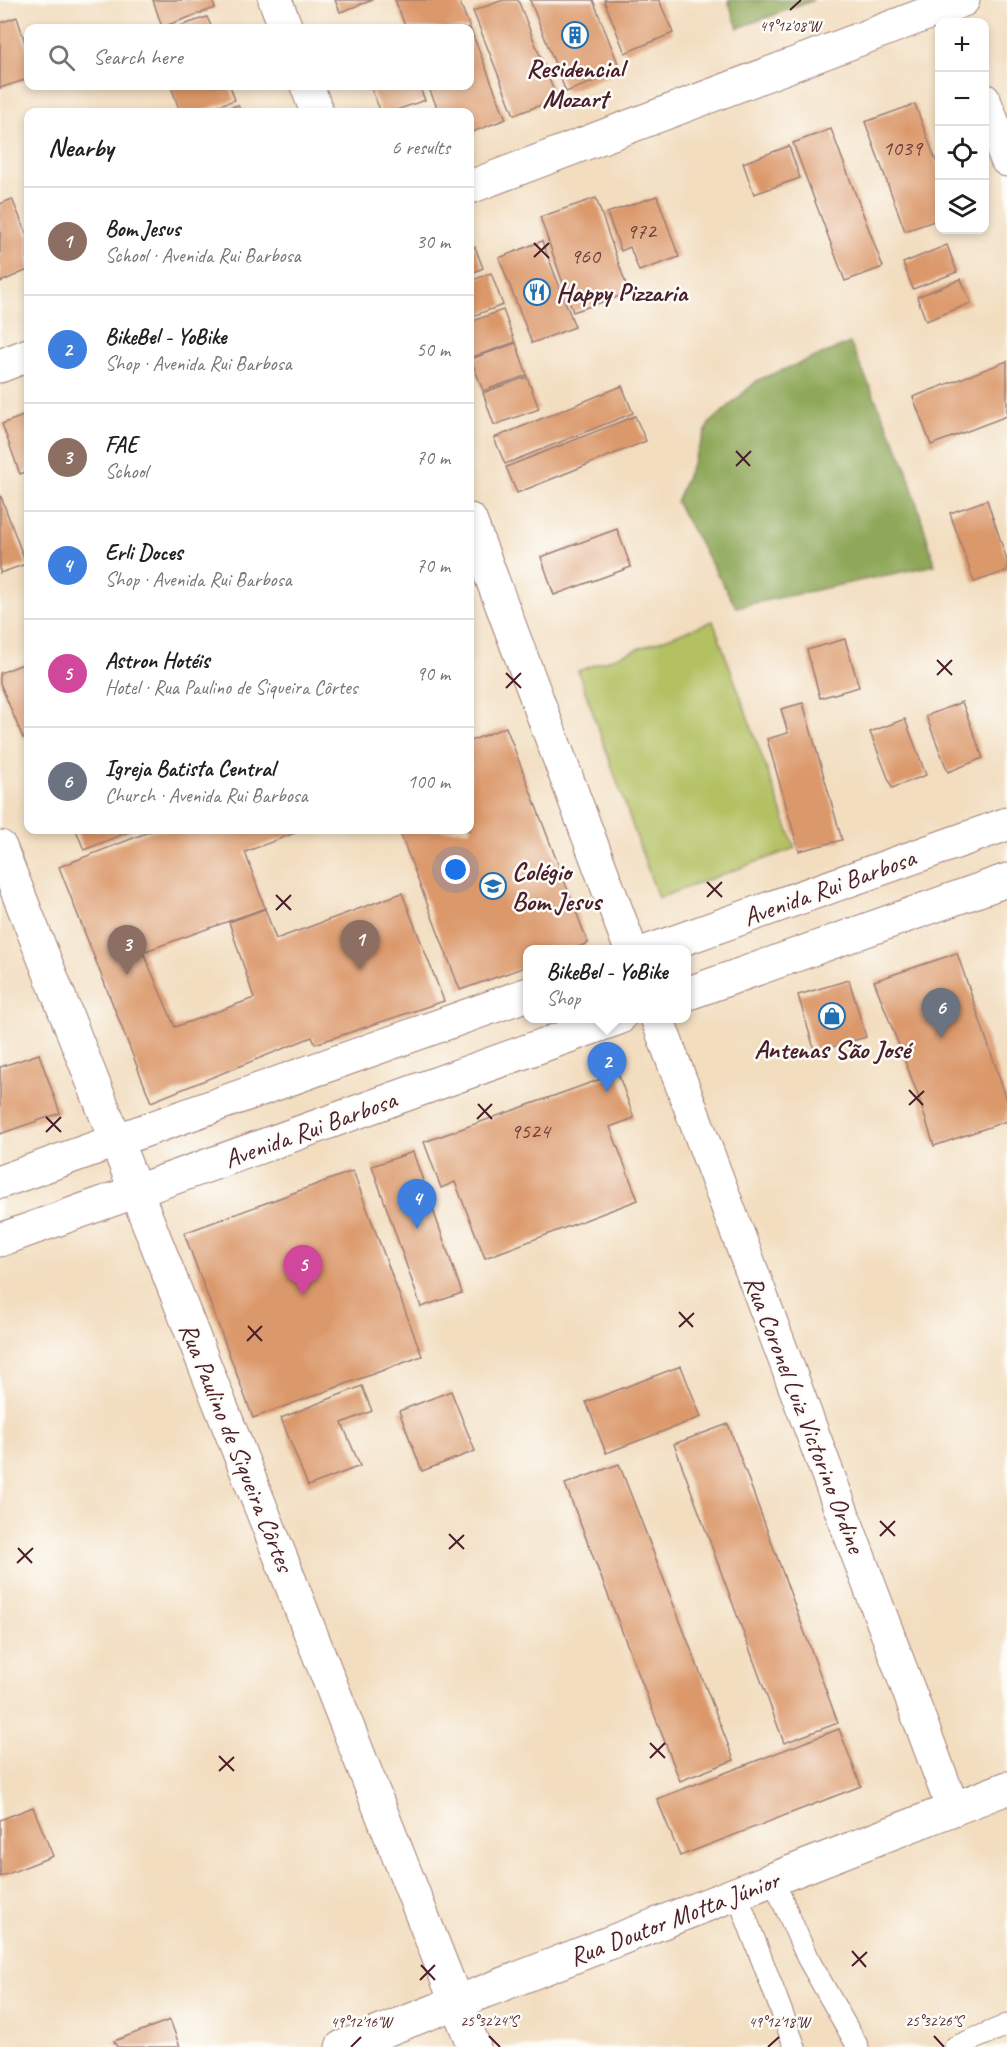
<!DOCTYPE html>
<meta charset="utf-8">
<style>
:root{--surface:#fff;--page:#f2f2f2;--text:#202124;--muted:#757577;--line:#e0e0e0;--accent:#ea580c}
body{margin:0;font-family:Caveat,sans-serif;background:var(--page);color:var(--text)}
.controls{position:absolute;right:18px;top:18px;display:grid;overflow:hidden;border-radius:12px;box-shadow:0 3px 9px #0003}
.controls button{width:54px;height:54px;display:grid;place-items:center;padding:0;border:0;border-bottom:2px solid var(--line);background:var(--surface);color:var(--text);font:30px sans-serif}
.you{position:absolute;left:456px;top:870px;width:21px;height:21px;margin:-15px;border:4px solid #fff;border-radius:50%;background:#1a73e8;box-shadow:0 0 0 9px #1a73e833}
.badge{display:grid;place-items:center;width:39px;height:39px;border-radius:50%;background:var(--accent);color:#fff;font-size:20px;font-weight:700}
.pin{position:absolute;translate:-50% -50px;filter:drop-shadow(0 2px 3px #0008)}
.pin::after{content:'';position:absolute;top:32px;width:21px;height:18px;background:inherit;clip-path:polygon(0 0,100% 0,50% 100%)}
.popup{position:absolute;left:523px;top:945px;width:168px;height:78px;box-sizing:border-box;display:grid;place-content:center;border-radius:12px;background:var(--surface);filter:drop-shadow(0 2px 4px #0005);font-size:20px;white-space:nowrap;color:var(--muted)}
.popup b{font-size:22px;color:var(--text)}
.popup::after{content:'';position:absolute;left:50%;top:100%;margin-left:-12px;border:12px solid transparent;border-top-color:var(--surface)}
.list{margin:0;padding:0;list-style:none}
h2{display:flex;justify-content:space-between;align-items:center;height:78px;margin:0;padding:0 24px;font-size:26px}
h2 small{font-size:20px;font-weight:400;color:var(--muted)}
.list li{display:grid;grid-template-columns:39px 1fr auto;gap:18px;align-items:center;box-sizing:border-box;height:108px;padding:0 24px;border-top:2px solid var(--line)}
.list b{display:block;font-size:22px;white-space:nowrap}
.list p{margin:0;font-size:20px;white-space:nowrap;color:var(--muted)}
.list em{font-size:20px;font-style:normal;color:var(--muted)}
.icon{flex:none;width:33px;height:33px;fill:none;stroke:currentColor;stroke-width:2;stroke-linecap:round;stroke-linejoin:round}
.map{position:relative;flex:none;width:1007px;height:2047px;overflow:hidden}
.search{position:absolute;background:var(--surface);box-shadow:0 3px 9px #0003;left:24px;top:24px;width:450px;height:66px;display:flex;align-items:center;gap:15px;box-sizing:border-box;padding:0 21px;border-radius:12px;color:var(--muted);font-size:22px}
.panel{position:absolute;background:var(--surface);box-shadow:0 3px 9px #0003;left:24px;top:108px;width:450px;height:726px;border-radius:12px}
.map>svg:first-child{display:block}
.green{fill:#b3c163;stroke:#7e7047;stroke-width:1.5}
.forest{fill:#8ea759;stroke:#6c6342;stroke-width:1.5}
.building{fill:#db986a}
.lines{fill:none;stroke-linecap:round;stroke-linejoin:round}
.lane-casing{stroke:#9e7e75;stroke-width:23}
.street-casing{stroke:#9e7e75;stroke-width:35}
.secondary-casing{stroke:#9e7e75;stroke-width:35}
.primary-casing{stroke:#9e7e75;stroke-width:35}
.lane{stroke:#fff;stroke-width:21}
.street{stroke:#fff;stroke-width:33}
.secondary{stroke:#fff;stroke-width:33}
.primary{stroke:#fff;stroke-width:33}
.ticks{fill:none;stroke:#4a1f2b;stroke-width:2}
.labels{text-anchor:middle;stroke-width:5;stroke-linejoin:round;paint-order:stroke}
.number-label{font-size:22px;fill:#6e3d3b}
.poi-label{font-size:26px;font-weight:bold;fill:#4a1f2b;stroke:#fdfcf7}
.street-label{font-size:26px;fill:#4a1f2b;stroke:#fdfcf7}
.ticks-label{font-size:15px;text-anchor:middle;fill:#4a1f2b;stroke:#fdfcf7;stroke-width:5;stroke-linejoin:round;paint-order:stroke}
</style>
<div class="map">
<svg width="1007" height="2047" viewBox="0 0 1007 2047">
<rect width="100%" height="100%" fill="#fdfcf7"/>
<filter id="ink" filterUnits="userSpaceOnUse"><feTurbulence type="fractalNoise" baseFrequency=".0167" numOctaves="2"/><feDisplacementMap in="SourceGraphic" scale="12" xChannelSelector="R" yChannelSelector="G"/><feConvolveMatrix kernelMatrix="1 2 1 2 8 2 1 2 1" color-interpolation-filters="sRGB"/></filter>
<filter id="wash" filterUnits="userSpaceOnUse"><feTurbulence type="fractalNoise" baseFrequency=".008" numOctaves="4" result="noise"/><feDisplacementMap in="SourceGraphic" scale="24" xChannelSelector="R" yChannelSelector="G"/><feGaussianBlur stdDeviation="1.35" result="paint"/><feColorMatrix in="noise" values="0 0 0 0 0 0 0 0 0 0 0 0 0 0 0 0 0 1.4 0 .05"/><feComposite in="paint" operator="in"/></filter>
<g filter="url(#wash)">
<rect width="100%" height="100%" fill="#f2ddbf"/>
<path class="green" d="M713,621L795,848L658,898L578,671Z"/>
<g class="forest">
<path d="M728,0H814L738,28Z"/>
<path d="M850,343L905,464L935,565L736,607L676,502L709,424L758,380Z"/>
</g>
<g id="blocks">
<g class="building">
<path d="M153,0H212L215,8L162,27Z"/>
<path d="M335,0H373L340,12Z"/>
<path d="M395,0H459L506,119L470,133V112H439L428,86H470V28H406Z"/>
<path d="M503,0H518L557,99L514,115L473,11Z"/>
<path d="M530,0H593L621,71L566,92Z"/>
<path d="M604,0H659L673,33L625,53Z"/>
<path d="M17,17L28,52V79L0,88V23Z"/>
<path d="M207,17L212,28H174Z"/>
<path d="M171,86H230L235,100L197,112H180Z"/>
<path d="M370,86H419L425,100L391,112H381Z"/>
<path d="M915,104L940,172V219L905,231L865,122Z"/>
<path d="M238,105L241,112H218Z"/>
<path d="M831,129L883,267L845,281L793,143Z"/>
<path d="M789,146L800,178L754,194L743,163Z"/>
<path d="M657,196L679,257L639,271L630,247L621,251L607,213Z"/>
<path d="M596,198L629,293L573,312L540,217Z"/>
<path d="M12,199L28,237V270L0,282V204Z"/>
<path d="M542,241L575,327L532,343L499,258Z"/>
<path d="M947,245L957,272L913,289L903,263Z"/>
<path d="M475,247L483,268L470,274V249Z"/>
<path d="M491,273L503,305L470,317V281Z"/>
<path d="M961,279L971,303L926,321L917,297Z"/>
<path d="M503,310L515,342L470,358V322Z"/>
<path d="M516,343L527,375L483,391L471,359Z"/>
<path d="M1007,361V416L931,445L913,397Z"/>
<path d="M527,377L539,409L494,425L483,393Z"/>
<path d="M622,386L633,413L505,464L494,438Z"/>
<path d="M28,414V471L20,474L2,424Z"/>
<path d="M635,416L646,441L517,493L506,467Z"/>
<path d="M0,494L26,564L0,573Z"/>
<path d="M987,500L1007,560V571L974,582L950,513Z"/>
<path d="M617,529L631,567L554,595L541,557Z"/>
<path d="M845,639L859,687L820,698L807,650Z"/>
<path d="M28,662V736L23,738L0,683V673Z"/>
<path d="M962,702L983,758L948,772L926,716Z"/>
<path d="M803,703L842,840L799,851L767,739L788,733L781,709Z"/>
<path d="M905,719L926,775L892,788L870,732Z"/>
<path d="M506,727L588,943L571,950H528V966L460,990L399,830H470V741Z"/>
<path d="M76,830H133L84,850Z"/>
<path d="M154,830H303L245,852L265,908L143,952L175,1027L254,998L229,922L265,909L276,939L402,893L444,1001L315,1044L312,1037L151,1102L59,867Z"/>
<path d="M957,953L1007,1100V1121L934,1146L918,1095L874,981Z"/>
<path d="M849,980L866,1037L815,1052L798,995Z"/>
<path d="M39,1054L60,1113L0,1134V1067Z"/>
<path d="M618,1073L634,1118L610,1127L638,1200L485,1258L455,1182L441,1188L424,1142Z"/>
<path d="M413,1152L462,1293L421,1307L372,1166Z"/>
<path d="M353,1171L422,1356L253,1418L184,1233Z"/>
<path d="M681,1366L701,1417L606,1453L586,1402Z"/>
<path d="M362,1386L372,1411L342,1423L360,1466L308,1486L281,1418Z"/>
<path d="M451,1391L475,1451L422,1471L399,1411Z"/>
<path d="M728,1424L838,1723L784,1743L674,1444Z"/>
<path d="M619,1464L734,1760L680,1781L565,1484Z"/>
<path d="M839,1729L861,1786L680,1856L657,1799Z"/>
<path d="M33,1807L53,1856L0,1877V1820Z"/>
<path d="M170,2020L180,2047H117L114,2041Z"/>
</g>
</g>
</g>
<g filter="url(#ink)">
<use href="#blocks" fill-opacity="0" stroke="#9e7e75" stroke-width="1.5"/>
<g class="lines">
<defs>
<g id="lane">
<path d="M773,1879L807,1957L858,2047"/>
<path d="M737,1894L795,2047"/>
<path d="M955,2047L1007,2025"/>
</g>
<g id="street">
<path d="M275,0L286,28"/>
<path d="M307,86L317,112"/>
<path d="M470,520L631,950"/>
<path d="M657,1018L953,1809"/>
</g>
<g id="secondary">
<path d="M984,100L1007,160"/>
<path d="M470,187L963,0"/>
<path d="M0,366L28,355"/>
<path d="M0,847L474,2047"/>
<path d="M342,2047L1007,1788"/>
</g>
<g id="primary">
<path d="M652,950L1007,824"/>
<path d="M686,994L1007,880"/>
<path d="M0,1182L528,994"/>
<path d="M0,1240L619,1018"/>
</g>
</defs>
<use href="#lane" class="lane-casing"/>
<use href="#street" class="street-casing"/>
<use href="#secondary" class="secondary-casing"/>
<use href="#primary" class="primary-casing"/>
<use href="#lane" class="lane"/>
<use href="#street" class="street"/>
<use href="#secondary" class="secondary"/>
<use href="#primary" class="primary"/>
</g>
</g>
<path class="ticks" d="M790,10L801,0M534,243L549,258M534,257L549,243M736,451L750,466M736,466L751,451M937,660L952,675M506,673L521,688M937,675L952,660M506,688L521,673M707,882L722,897M276,895L291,910M707,897L722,882M276,910L291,895M909,1090L923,1105M478,1104L492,1119M909,1105L924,1091M46,1117L61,1132M477,1119L492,1104M46,1132L61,1117M679,1312L693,1327M248,1326L262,1341M679,1327L694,1313M247,1341L262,1326M880,1521L895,1536M449,1534L464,1549M880,1536L895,1521M18,1548L32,1563M449,1549L464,1535M17,1563L33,1548M650,1743L665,1758M219,1756L234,1771M650,1758L665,1743M219,1771L234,1757M852,1951L866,1967M421,1965L435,1980M852,1966L867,1952M420,1980L435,1965M489,2036L500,2047M934,2036L944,2047M351,2047L361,2037M768,2047L779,2037"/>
<defs>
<symbol id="building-ring" viewBox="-11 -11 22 22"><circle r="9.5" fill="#fdfcf7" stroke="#1f6fb2" stroke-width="1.5"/><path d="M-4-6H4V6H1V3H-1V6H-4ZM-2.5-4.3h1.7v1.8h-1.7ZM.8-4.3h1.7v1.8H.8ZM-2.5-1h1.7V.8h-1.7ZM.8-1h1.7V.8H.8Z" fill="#1f6fb2"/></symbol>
<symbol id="restaurant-ring" viewBox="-11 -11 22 22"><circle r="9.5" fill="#fdfcf7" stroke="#1f6fb2" stroke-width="1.5"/><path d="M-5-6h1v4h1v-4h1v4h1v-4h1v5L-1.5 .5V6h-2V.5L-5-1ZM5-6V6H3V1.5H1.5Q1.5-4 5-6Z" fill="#1f6fb2"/></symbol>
<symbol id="school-ring" viewBox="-11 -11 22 22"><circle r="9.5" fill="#fdfcf7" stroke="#1f6fb2" stroke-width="1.5"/><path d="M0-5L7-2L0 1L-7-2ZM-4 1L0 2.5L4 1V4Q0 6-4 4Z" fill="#1f6fb2"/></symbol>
<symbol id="shop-ring" viewBox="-11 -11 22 22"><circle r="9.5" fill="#fdfcf7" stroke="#1f6fb2" stroke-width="1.5"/><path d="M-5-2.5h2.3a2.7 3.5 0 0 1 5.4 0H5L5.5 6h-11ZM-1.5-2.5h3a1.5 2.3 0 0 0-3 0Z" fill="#1f6fb2"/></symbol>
</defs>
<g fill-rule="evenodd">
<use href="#building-ring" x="560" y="20" width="30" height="30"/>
<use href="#restaurant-ring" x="522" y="277" width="30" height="30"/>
<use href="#school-ring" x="478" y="871" width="30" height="30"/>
<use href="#shop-ring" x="817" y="1001" width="30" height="30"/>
</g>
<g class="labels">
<g class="number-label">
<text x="902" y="155">1039</text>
<text x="641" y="238">972</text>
<text x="585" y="263">960</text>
<text x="530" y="1138">9524</text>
</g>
<g class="poi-label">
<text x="575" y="77">Residencial<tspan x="575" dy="30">Mozart</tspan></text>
<text x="556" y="301" text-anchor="start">Happy Pizzaria</text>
<text x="512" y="880" text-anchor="start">Colégio<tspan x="512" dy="30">Bom Jesus</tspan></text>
<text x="832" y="1058">Antenas São José</text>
</g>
<g class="street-label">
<text transform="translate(829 887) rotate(-20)" y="9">Avenida Rui Barbosa</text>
<text transform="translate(310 1129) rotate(-20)" y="9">Avenida Rui Barbosa</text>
<text transform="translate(805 1414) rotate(69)" y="9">Rua Coronel Luiz Victorino Ordine</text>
<text transform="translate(237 1447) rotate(68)" y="9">Rua Paulino de Siqueira Côrtes</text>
<text transform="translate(674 1918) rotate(-21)" y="9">Rua Doutor Motta Júnior</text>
</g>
</g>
<g class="ticks-label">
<text x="790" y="31">49°12'08"W</text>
<text x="489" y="2026">25°32'24"S</text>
<text x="934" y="2026">25°32'26"S</text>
<text x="361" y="2027">49°12'16"W</text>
<text x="779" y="2027">49°12'18"W</text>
</g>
</svg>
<div class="controls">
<button>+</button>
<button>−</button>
<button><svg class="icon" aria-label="locate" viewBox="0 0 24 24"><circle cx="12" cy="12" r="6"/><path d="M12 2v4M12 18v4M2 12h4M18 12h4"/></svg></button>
<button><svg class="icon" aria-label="layers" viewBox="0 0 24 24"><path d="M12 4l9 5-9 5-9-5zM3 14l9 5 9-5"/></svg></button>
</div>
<div class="you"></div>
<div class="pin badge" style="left:360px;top:970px;background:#8d6e63">1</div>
<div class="pin badge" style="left:607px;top:1092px;background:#3f7fe0">2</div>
<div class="popup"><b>BikeBel - YoBike</b>Shop</div>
<div class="pin badge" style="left:127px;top:975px;background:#8d6e63">3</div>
<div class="pin badge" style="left:417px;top:1229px;background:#3f7fe0">4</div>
<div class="pin badge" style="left:303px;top:1295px;background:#d1479c">5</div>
<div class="pin badge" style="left:941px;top:1038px;background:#6b7280">6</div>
<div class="search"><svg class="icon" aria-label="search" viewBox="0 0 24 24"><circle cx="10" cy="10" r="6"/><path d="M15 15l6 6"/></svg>Search here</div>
<section class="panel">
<h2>Nearby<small>6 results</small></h2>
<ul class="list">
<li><span class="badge" style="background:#8d6e63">1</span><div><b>Bom Jesus</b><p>School · Avenida Rui Barbosa</p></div><em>30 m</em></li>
<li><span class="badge" style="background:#3f7fe0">2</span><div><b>BikeBel - YoBike</b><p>Shop · Avenida Rui Barbosa</p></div><em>50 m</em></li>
<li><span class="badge" style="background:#8d6e63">3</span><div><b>FAE</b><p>School</p></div><em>70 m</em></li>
<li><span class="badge" style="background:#3f7fe0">4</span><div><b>Erli Doces</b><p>Shop · Avenida Rui Barbosa</p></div><em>70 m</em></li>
<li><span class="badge" style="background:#d1479c">5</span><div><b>Astron Hotéis</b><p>Hotel · Rua Paulino de Siqueira Côrtes</p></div><em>90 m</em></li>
<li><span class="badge" style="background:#6b7280">6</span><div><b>Igreja Batista Central</b><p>Church · Avenida Rui Barbosa</p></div><em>100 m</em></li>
</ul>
</section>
</div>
